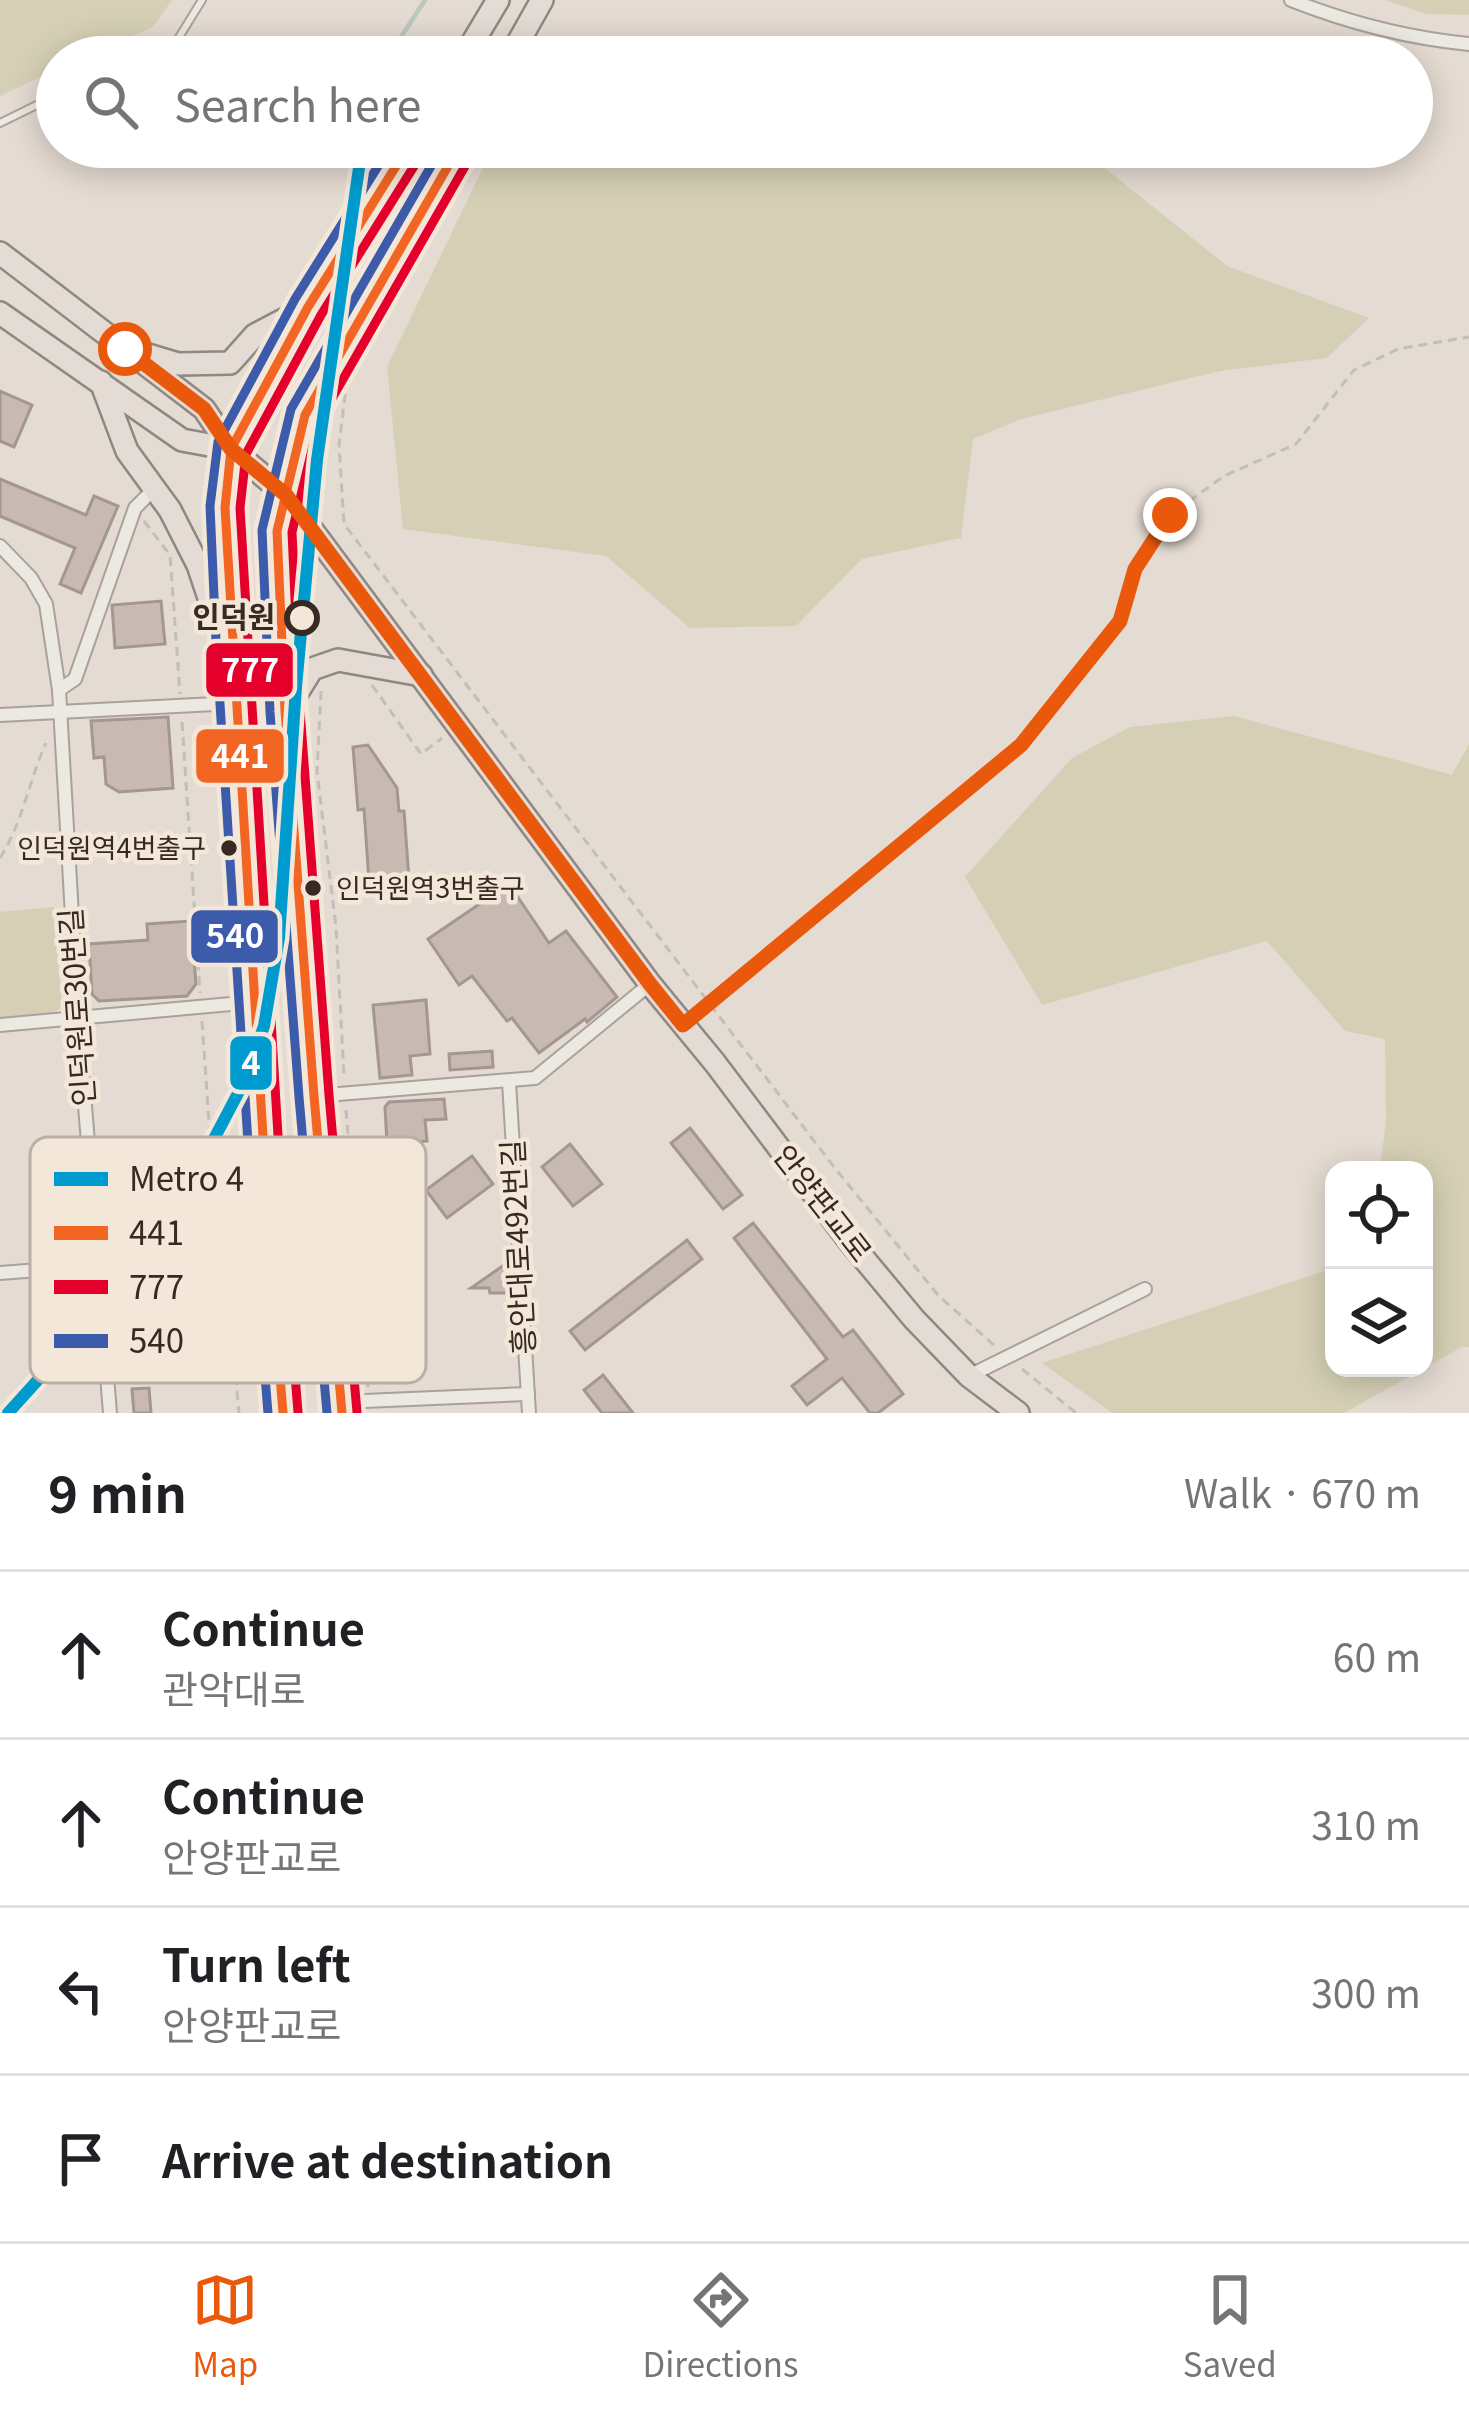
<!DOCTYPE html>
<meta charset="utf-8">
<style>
:root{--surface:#fff;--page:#f6f6f6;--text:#202124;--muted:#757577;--line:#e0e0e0;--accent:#ea580c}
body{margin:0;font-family:Georgia,"Noto Sans KR",serif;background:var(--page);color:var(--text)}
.controls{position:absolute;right:36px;bottom:36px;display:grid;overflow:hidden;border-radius:24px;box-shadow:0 6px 30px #0003}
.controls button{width:108px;height:108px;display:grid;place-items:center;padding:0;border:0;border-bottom:3px solid var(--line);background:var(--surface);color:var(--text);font:60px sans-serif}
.stop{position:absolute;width:36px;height:36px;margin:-27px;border:9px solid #ea580c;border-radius:50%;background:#fff}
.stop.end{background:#ea580c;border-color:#fff;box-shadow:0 3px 12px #0008}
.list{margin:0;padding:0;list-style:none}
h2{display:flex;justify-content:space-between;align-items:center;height:156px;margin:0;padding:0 48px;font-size:51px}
h2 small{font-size:39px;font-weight:400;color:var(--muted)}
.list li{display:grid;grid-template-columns:78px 1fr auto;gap:36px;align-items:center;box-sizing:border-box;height:168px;padding:0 48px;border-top:3px solid var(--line)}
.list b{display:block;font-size:45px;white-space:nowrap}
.list p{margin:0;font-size:39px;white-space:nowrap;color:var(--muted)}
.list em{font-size:39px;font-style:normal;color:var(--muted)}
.icon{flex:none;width:66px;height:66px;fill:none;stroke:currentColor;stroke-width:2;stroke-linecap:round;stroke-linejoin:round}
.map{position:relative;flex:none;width:1469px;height:1413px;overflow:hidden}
.search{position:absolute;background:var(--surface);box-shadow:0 6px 30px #0003;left:36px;right:36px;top:36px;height:132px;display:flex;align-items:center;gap:30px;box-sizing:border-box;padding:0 42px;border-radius:66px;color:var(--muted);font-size:45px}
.sheet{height:828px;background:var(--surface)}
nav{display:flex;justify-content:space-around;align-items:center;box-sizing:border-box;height:168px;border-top:3px solid var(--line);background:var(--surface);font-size:33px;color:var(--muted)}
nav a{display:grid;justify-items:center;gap:6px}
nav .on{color:var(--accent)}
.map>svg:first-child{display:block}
.green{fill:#d5d0b5}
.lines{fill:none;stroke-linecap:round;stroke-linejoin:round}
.stream{stroke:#bbc8be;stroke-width:4.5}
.building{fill:#c8bab3;stroke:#a49791;stroke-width:3}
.lane-casing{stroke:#aaa19a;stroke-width:10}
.street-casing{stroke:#aaa19a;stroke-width:16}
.primary-casing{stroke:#8f8781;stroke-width:26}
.path{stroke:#c5beb8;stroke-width:3;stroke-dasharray:9 6;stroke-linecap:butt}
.lane{stroke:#ece8e2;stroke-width:6}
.street{stroke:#ece8e2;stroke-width:12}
.primary{stroke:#e4dcd4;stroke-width:21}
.bus-1-casing{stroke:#f3e7d9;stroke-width:18}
.bus-2-casing{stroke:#f3e7d9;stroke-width:18}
.bus-3-casing{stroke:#f3e7d9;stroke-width:18}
.bus-1{stroke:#f26522;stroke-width:9}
.bus-2{stroke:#e4002b;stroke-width:9}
.bus-3{stroke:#3d5bab;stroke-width:9}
.metro-1-casing{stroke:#f3e7d9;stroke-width:21}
.metro-1{stroke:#009bce;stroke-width:12}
.route{stroke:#ea580c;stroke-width:15}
.stop-dot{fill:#f3e7d9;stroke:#382922;stroke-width:6}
.bus-dot{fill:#382922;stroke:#f3e7d9;stroke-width:4.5}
.labels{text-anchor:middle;stroke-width:9;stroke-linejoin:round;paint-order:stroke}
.bus-label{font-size:27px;fill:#382922;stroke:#f3e7d9;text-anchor:end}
.stop-label{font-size:30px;font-weight:bold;fill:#382922;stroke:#f3e7d9;text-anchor:end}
.street-label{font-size:30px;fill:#382922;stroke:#f3e7d9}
.key{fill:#f3e7d9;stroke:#bbaea2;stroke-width:3}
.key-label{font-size:33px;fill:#382922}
.line-badge{stroke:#f3e7d9;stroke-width:4.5}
.badge-label{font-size:33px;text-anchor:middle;font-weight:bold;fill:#fff}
</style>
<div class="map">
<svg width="1469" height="1413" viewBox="0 0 1469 1413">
<rect width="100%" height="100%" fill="#e4dbd2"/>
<g class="green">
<path d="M0,0H172L153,27L84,57H57V69L0,96Z"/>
<path d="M1385,0H1469V15L1426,14Z"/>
<path d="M493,147H1074L1111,173L1227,266L1369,318L1327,358L1220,371L1021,419L973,439L961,538L862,559L796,626L690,628L606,556L403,529L387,367Z"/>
<path d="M1234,716L1452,775L1469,744V1347H1462L1344,1413H1112L1042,1363L1334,1268V1368H1424V1170H1380L1386,1120L1385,1039L1345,1031L1267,941L1042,1005L965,877L1072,758L1130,727Z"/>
<path d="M54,907L62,1006L47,1019L0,1020V912Z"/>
</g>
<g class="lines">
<path class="stream" d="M401,37L425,0"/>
</g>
<g class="building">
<path d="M0,391L32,405L14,447L0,441Z"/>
<path d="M0,479L86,515L94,496L118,506L81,593L60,584L75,548L0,516Z"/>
<path d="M161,601L165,644L115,648L112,605Z"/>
<path d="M168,717L173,788L119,792L106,784L104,757L94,758L91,721Z"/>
<path d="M368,745L397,788L399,811H404L410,893L370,896L364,809L358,810L353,747Z"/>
<path d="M509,884L549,943L566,931L617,997L587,1022L585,1019L539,1053L512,1018L507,1021L472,976L459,985L428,939Z"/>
<path d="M191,921L196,984L187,996L99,1001L92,994L89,944L148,940L147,924Z"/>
<path d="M426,1000L430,1054L410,1056L412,1075L380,1078L373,1005Z"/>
<path d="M492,1051L493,1067L450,1070L449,1054Z"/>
<path d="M444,1099L446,1119L425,1120L427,1141L387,1144L385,1107L389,1102Z"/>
<path d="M690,1128L742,1195L723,1209L671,1143Z"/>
<path d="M570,1144L602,1184L573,1206L542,1167Z"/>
<path d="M472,1156L493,1184L447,1218L426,1190Z"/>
<path d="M753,1223L843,1337L853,1330L903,1394L878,1413H870L842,1378L807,1405L792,1386L827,1359L734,1238Z"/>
<path d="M687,1240L702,1259L585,1350L570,1331Z"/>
<path d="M507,1263L510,1293H490L489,1288H471Z"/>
<path d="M603,1375L633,1413H602L584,1390Z"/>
<path d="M149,1388L151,1413H134L132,1389Z"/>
</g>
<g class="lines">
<defs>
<g id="lane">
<path d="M159,57L170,52L202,0"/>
<path d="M0,123L57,95"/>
</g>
<g id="street">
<path d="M1291,0C1349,23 1407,38 1469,44"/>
<path d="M0,546L31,578L46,604L59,690L78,1020L110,1413"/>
<path d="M59,690L75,679L135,508L154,489"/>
<path d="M0,715L235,703"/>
<path d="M0,1025L253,1002"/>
<path d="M509,1082L529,1413"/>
<path d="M314,1096L535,1078L650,984"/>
<path d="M0,1273L270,1252"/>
<path d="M969,1376L1145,1289"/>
<path d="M341,1402L528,1394"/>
</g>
<g id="primary">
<path d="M464,57L498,0"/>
<path d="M510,57L542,0"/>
<path d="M0,253L204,409L231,449L286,495L650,984L715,1063L850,1242L914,1319L969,1376L1018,1413"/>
<path d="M0,313L182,440L231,449"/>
<path d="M138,352L178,364L230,363L255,335L308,307"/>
<path d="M101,382L127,451L170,510L198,565L223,640"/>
<path d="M286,711L312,669L338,660L421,675"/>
<path d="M283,1413L270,1252L231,640L225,508L231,449L308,307L408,147"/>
<path d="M342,1413L314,1096L285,711L277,531L305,415L459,147"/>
</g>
</defs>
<use href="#lane" class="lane-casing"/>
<use href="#street" class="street-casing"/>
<use href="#primary" class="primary-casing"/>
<g class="path">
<path d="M347,379L339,445L344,524L834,1167L938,1295L996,1347"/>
<path d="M144,521L170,555L180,694"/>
<path d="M372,685L421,754L442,738"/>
<path d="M321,691L317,772L336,927L344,1076"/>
<path d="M182,722L200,993"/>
<path d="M0,858C22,824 29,781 46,743"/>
<path d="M698,1012L1021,745L1120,621L1135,569L1170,515L1224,476L1296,444L1354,370L1398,349L1469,337"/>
<path d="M202,1021L217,1239"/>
<path d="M346,1110L368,1387"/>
<path d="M285,1238L306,1236"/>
<path d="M224,1272L228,1293L239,1413"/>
<path d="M1022,1369L1076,1413"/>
</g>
<use href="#lane" class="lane"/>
<use href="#street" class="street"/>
<use href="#primary" class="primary"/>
<defs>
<g id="bus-1">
<path d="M283,1413L270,1252L225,508L231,449L308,307L408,147"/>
<path d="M342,1413L314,1096L285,711L277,531L305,415L459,147"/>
</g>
<g id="bus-2">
<path d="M298,1412L285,1251L240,508L246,454L321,315L421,155"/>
<path d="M357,1412L329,1095L300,710L292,532L319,421L472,154"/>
</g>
<g id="bus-3">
<path d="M268,1413L255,1253L216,641L210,506L218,442L295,299L390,147"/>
<path d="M327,1413L299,1097L270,712L262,530L291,409L442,147"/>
</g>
</defs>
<use href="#bus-1" class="bus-1-casing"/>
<use href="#bus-2" class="bus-2-casing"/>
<use href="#bus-3" class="bus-3-casing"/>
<use href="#bus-1" class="bus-1"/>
<use href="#bus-2" class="bus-2"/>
<use href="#bus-3" class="bus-3"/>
<defs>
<path id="metro-1" d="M8,1413L95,1317L215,1137L244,1082L264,1026L279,938L296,687L317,460L362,147"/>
</defs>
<use href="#metro-1" class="metro-1-casing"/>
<use href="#metro-1" class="metro-1"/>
</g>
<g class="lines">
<path class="route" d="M125,349L204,409L231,449L286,495L650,984L683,1025L1021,745L1120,621L1135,569L1170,515"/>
</g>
<circle class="stop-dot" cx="302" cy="618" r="15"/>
<g class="bus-dot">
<circle cx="229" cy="848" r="10"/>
<circle cx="313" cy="888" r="10"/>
</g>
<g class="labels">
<g class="bus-label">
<text x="206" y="858">인덕원역4번출구</text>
<text x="336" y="898" text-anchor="start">인덕원역3번출구</text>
</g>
<g class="stop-label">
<text x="275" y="628">인덕원</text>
</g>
<g class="street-label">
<text transform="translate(78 1007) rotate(-94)" y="10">인덕원로30번길</text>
<text transform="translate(822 1204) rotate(52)" y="10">안양판교로</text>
<text transform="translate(519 1247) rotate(-93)" y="10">흥안대로492번길</text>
</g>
</g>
<rect x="30" y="1137" width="396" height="246" rx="18" class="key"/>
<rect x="54" y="1172" width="54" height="14" fill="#009bce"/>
<rect x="54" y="1226" width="54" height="14" fill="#f26522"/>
<rect x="54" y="1280" width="54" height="14" fill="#e4002b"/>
<rect x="54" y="1334" width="54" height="14" fill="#3d5bab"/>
<g class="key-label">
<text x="129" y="1191">Metro 4</text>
<text x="129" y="1245">441</text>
<text x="129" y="1299">777</text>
<text x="129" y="1353">540</text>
</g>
<g class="line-badge">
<rect x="204" y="641" width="91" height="58" rx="12" fill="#e4002b"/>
<rect x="194" y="727" width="92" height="58" rx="12" fill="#f26522"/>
<rect x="189" y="908" width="91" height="57" rx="12" fill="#3d5bab"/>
<rect x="228" y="1034" width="46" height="58" rx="12" fill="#009bce"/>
</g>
<g class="badge-label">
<text x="250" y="682">777</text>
<text x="240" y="768">441</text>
<text x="235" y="948">540</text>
<text x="251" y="1075">4</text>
</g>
</svg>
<div class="controls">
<button><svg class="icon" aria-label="locate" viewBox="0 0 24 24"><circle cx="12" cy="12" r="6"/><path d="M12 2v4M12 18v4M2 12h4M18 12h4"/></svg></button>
<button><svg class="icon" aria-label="layers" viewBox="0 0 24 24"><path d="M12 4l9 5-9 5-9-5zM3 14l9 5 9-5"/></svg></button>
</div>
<div class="stop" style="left:125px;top:349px"></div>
<div class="stop end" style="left:1170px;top:515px"></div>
<div class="search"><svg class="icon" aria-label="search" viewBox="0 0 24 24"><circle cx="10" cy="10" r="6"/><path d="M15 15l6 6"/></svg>Search here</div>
</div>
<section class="sheet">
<h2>9 min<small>Walk · 670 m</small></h2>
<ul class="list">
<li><svg class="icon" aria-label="ahead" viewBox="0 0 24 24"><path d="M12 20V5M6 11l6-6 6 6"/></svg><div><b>Continue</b><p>관악대로</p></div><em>60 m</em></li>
<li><svg class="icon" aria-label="ahead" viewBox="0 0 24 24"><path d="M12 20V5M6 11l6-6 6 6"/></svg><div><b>Continue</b><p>안양판교로</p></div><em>310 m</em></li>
<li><svg class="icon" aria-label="left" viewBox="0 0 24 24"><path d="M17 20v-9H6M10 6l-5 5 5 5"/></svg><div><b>Turn left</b><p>안양판교로</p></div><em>300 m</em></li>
<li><svg class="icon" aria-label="arrive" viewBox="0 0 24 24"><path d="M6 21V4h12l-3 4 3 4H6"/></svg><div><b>Arrive at destination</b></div></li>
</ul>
</section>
<nav>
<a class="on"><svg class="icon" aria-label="map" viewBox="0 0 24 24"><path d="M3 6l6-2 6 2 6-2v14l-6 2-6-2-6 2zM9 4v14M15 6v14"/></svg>Map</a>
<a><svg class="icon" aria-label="directions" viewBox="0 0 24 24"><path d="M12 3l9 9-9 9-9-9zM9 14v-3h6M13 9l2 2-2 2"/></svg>Directions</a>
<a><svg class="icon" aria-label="saved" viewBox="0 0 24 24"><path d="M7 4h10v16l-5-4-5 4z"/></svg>Saved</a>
</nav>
